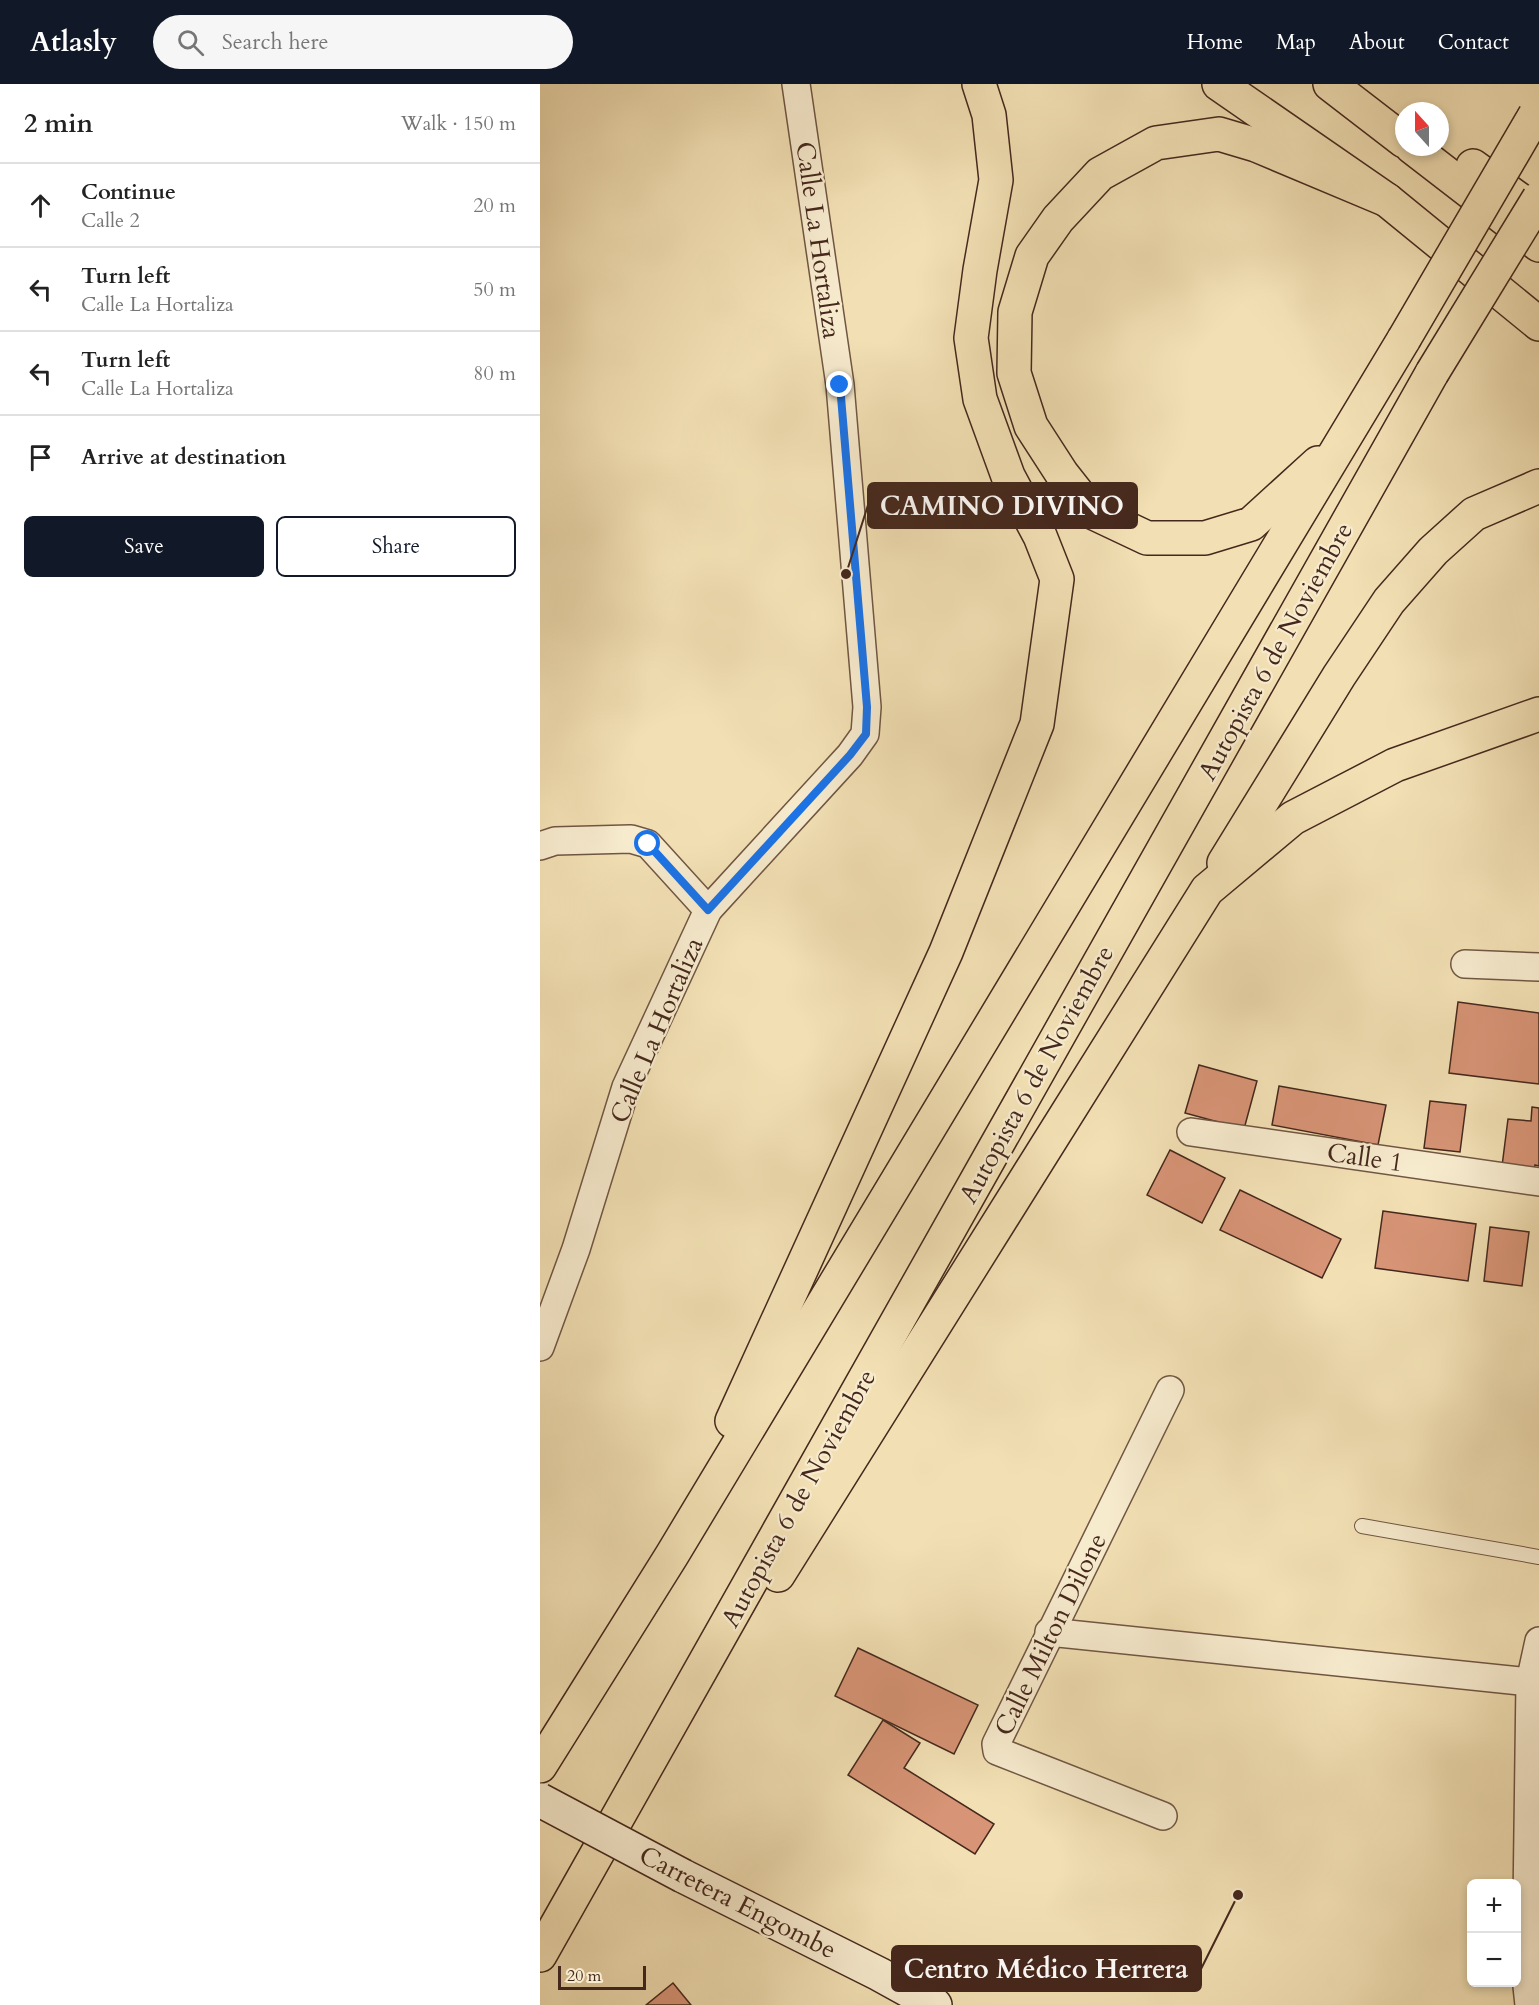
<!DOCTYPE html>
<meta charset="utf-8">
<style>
:root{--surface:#fff;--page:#f6f6f6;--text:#222;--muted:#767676;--line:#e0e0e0;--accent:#111827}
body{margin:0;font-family:Cardo,serif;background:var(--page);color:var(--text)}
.controls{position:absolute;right:18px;bottom:18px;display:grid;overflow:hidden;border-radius:9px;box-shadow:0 3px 9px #0003}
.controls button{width:54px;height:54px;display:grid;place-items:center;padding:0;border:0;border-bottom:2px solid var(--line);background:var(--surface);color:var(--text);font:30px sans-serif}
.compass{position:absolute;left:855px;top:18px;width:54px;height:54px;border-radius:50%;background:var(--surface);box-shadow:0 3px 9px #0003;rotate:339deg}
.scale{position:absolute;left:18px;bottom:15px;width:88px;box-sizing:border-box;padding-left:6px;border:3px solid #45281d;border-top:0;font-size:16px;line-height:21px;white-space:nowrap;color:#45281d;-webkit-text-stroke:4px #f7ebce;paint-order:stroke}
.stop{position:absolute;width:18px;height:18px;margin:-14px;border:4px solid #1a73e8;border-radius:50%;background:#fff}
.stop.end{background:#1a73e8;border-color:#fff;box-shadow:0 2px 6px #0008}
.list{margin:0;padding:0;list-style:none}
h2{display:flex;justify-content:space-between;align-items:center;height:78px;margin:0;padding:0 24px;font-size:26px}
h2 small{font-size:20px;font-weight:400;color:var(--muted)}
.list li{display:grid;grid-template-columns:39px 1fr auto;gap:18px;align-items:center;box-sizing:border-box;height:84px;padding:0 24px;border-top:2px solid var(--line)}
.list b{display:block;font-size:22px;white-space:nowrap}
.list p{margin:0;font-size:20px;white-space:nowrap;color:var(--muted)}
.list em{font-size:20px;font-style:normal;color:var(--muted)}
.actions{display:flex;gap:12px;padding:18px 24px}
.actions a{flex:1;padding:14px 0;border:2px solid var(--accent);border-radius:9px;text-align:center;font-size:21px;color:var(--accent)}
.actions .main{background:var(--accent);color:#fff}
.icon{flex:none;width:33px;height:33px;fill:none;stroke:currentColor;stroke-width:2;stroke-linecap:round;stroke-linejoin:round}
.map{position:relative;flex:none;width:999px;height:1921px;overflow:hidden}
header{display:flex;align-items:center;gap:36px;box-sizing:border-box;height:84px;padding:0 30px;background:var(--accent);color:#fff}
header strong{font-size:28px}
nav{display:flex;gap:33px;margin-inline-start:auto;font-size:21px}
.search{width:420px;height:54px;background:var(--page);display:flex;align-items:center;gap:15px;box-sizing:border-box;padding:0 21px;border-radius:33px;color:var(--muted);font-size:22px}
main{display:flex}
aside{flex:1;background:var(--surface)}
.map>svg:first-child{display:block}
.building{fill:#d79476;stroke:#45281d;stroke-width:1.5}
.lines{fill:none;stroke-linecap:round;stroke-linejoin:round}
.lane-casing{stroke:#705643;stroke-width:16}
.street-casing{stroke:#705643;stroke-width:30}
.secondary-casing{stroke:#45281d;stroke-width:36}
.primary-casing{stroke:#45281d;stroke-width:36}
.highway-casing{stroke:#45281d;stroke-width:36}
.lane{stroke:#f7ebce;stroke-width:14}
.street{stroke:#f7ebce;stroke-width:27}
.secondary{stroke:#f7ebce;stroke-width:33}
.primary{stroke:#f2e0b4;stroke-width:33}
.highway{stroke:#f2e0b4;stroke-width:33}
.secondary-bridge-casing{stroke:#45281d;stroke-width:36;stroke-linecap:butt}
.highway-bridge-casing{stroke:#45281d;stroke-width:36;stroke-linecap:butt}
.secondary-bridge{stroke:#f7ebce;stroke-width:33}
.highway-bridge{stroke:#f2e0b4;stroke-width:33}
.route{stroke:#1a73e8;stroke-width:8}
.labels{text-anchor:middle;stroke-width:4.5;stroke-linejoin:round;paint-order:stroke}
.street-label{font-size:26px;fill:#45281d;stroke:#f7ebce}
.leader{fill:none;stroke:#45281d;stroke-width:2}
.callout-dot{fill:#45281d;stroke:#f7ebce;stroke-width:2}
.callout{fill:#45281d;stroke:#45281d;stroke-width:2}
.callout-label{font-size:27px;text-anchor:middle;font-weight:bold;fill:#fff}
</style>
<header>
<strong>Atlasly</strong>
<div class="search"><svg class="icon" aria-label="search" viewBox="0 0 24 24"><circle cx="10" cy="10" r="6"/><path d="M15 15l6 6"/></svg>Search here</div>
<nav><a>Home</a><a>Map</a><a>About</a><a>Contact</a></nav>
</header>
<main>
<aside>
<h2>2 min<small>Walk · 150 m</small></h2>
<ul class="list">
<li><svg class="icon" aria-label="ahead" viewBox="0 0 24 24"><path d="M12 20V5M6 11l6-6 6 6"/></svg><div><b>Continue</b><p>Calle 2</p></div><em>20 m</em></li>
<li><svg class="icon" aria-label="left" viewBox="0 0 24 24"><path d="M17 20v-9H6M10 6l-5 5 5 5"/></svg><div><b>Turn left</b><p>Calle La Hortaliza</p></div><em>50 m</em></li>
<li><svg class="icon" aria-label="left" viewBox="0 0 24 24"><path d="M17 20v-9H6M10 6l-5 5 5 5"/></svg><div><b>Turn left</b><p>Calle La Hortaliza</p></div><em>80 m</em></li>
<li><svg class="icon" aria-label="arrive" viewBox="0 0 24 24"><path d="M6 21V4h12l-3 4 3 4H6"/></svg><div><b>Arrive at destination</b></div></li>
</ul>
<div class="actions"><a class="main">Save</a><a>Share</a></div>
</aside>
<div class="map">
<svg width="999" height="1921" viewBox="0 0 999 1921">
<rect width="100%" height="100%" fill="#f2e0b4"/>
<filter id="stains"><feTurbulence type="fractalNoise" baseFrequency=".00333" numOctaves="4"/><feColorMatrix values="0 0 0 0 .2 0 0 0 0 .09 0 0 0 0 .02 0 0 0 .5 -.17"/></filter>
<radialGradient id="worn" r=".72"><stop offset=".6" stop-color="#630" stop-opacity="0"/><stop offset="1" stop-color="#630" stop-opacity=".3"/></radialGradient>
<g class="building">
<path d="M918,918L999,929V1000L909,989Z"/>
<path d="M659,981L717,997L704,1045L645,1029Z"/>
<path d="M739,1002L846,1021L838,1061L732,1041Z"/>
<path d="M890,1017L926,1021L920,1068L884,1064Z"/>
<path d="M992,1023L999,1024V1082L995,1081L993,1094L961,1090L968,1035L991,1037Z"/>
<path d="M630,1066L685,1094L662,1139L607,1111Z"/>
<path d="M700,1106L801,1155L782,1194L680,1146Z"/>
<path d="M843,1127L936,1140L928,1197L835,1184Z"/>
<path d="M950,1143L989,1148L982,1202L944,1197Z"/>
<path d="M318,1564L438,1621L414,1670L295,1612Z"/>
<path d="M343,1636L380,1659L364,1684L454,1740L435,1770L308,1691Z"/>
<path d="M133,1899L151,1921H106Z"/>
</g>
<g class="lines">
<defs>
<path id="lane" d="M822,1442L999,1473"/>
<g id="street">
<path d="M0,762L15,757L91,755L108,760L168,826"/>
<path d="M925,880L999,883"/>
<path d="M651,1048L999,1098"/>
<path d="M0,1263L36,1165L86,1003L168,826L310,671L325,650L327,623L300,301L256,0"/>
<path d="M509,1548L990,1598"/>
<path d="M623,1732L457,1667L456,1660L630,1306"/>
<path d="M989,1921L986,1893L990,1598L999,1557"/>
</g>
<path id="secondary" d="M143,1792L339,1890L395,1921"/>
<path id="primary" d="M679,0L847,116L999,240"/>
<g id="highway">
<path d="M790,0L864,57"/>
<path d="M872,63L999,161"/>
<path d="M933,82L999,130"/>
<path d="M778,379L711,440L665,454H607L552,428L522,390L491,342L474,289L475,228L492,172L518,135L560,90L616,59L679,50L716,61L847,116"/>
<path d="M684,779L799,592L849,517L893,467L934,430L999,402"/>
<path d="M192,1337L406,868L497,640L517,495L500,452L468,392L440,315L431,254L440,186L456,96L449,31L439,0"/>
<path d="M238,1491L667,806L753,734L855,681L999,630"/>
<path d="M0,1682L132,1471L864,255"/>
<path d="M0,1871L892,289"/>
</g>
</defs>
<use href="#lane" class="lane-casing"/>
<use href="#street" class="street-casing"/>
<use href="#secondary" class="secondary-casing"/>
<use href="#primary" class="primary-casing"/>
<use href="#highway" class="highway-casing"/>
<use href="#lane" class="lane"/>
<use href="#street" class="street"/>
<use href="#secondary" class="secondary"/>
<use href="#primary" class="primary"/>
<use href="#highway" class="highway"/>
<defs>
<path id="secondary-bridge" d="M0,1716L143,1792"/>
<g id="highway-bridge">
<path d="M864,255L995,31"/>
<path d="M892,289L999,114"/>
</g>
</defs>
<use href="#secondary-bridge" class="secondary-bridge-casing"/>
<use href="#highway-bridge" class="highway-bridge-casing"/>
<use href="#secondary-bridge" class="secondary-bridge"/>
<use href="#highway-bridge" class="highway-bridge"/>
</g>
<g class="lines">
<path class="route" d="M108,760L168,826L310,671L326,650L327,623L300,301"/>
</g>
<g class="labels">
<g class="street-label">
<text transform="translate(279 156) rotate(82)" y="9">Calle La Hortaliza</text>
<text transform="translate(735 567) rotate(-61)" y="9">Autopista 6 de Noviembre</text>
<text transform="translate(116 946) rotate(-67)" y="9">Calle La Hortaliza</text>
<text transform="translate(496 990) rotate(-61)" y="9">Autopista 6 de Noviembre</text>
<text transform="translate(825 1073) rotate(8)" y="9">Calle 1</text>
<text transform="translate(258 1414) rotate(-61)" y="9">Autopista 6 de Noviembre</text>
<text transform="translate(510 1550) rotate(-64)" y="9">Calle Milton Dilone</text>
<text transform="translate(198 1818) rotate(27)" y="9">Carretera Engombe</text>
</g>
</g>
<path class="leader" d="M306 490L328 421M698 1811L661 1885"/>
<g class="callout-dot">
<circle cx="306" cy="490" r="6"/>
<circle cx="698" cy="1811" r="6"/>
</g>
<g class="callout">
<rect x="328" y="399" width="269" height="45" rx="6"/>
<rect x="352" y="1862" width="309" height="45" rx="6"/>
</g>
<g class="callout-label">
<text x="462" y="431">CAMINO DIVINO</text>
<text x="506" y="1894">Centro Médico Herrera</text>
</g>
<rect width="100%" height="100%" filter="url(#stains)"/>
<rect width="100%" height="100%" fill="url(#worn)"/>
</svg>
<div class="controls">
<button>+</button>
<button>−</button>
</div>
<svg class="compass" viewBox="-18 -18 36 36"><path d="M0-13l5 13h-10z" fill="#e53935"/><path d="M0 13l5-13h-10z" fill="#767676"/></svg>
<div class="scale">20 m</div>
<div class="stop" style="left:108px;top:760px"></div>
<div class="stop end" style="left:300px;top:301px"></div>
</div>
</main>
